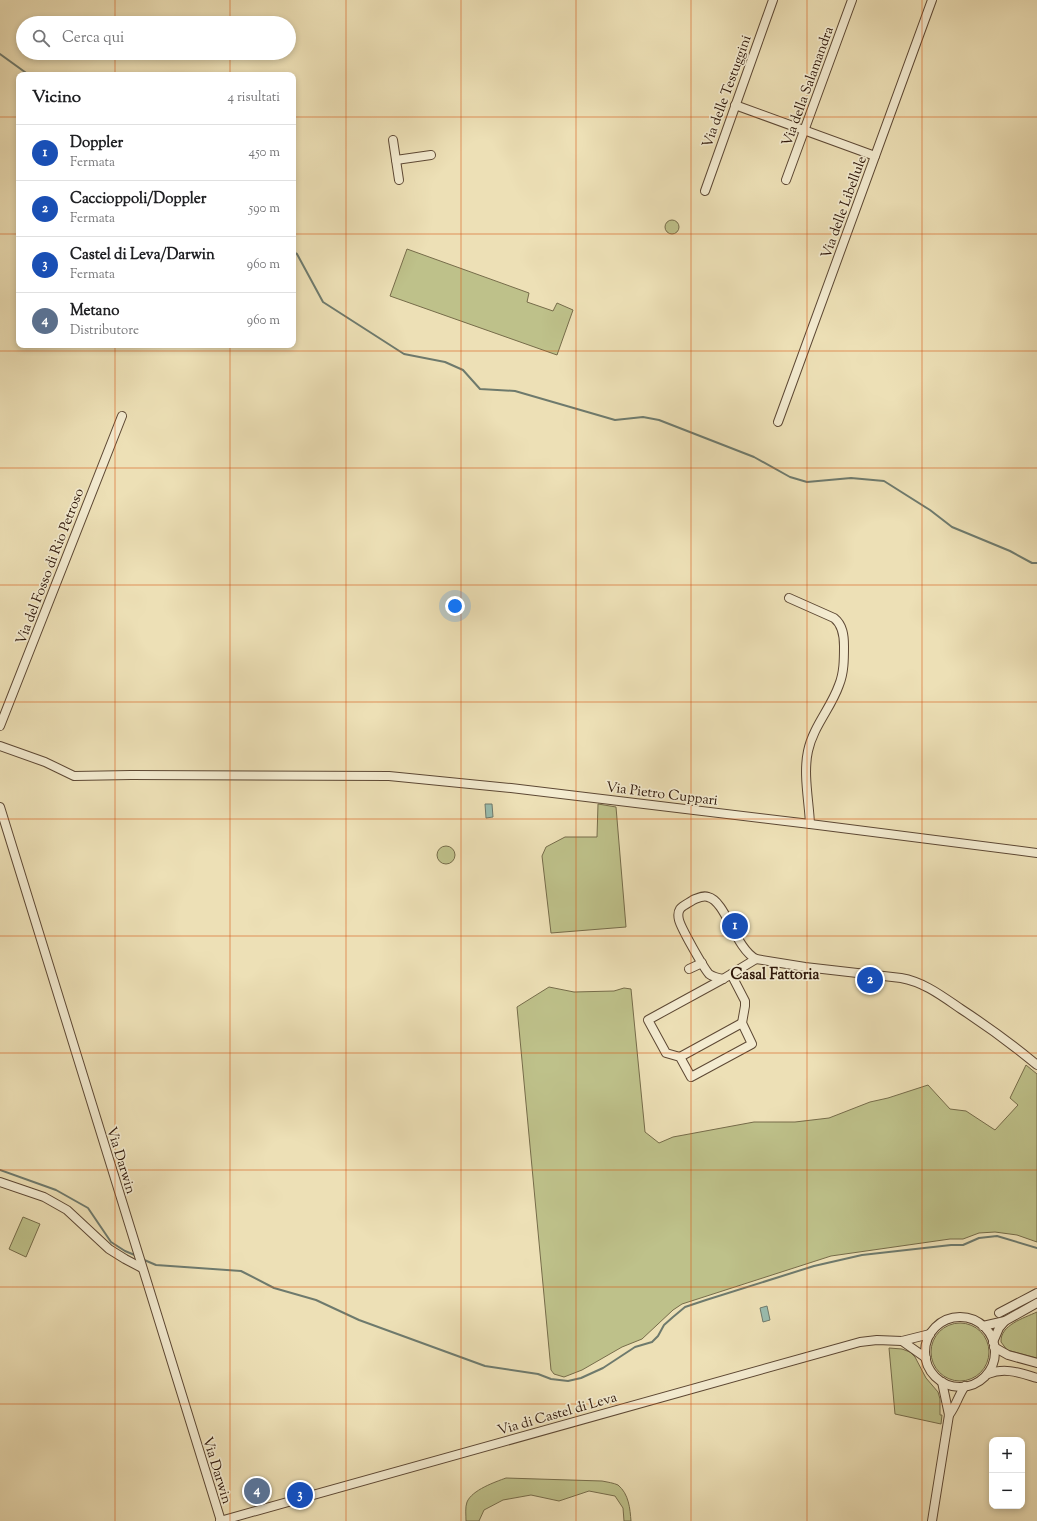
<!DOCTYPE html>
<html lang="it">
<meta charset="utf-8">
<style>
:root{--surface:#fff;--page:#f2f2f2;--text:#202124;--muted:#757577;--line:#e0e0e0;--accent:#2563eb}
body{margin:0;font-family:"Sorts Mill Goudy",serif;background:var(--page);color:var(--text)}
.controls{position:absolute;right:12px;bottom:12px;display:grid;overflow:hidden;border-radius:8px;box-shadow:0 2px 6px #0003}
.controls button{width:36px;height:36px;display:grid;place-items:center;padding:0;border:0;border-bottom:1px solid var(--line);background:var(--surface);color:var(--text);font:20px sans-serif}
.you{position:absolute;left:455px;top:606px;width:14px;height:14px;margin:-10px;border:3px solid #fff;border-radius:50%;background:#1a73e8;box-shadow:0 0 0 6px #1a73e833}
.badge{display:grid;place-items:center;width:26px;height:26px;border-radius:50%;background:var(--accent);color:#fff;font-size:13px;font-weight:700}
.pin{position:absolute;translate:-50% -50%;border:2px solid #fff;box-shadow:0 1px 4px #0006}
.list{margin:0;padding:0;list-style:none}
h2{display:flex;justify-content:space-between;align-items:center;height:52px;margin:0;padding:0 16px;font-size:17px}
h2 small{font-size:13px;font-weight:400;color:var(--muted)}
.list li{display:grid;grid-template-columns:26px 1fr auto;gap:12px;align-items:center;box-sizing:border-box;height:56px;padding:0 16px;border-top:1px solid var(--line)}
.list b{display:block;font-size:15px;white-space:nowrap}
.list p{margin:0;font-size:13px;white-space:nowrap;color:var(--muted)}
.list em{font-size:13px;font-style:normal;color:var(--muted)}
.icon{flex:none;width:22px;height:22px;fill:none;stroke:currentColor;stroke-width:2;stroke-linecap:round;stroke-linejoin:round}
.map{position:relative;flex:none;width:1037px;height:1521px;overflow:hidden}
.search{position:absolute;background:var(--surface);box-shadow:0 2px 6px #0003;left:16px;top:16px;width:280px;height:44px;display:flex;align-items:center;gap:10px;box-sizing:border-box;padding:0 14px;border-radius:22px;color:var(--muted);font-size:15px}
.panel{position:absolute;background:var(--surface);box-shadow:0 2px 6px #0003;left:16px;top:72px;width:280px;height:276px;border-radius:8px}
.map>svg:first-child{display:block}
.green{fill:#bec18a;stroke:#766c4a}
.water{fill:#99bdaf;stroke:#6e7a6d}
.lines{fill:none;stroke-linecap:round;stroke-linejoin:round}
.stream{stroke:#6e7a6d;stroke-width:2}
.minor-casing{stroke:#5d4834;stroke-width:10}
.minor{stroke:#f3ebd0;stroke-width:8}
.grid{fill:none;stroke:#d5520c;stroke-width:1;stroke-opacity:0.55}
.labels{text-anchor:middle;stroke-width:3.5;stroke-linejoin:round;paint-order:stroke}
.street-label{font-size:14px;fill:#2d1609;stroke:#f3ebd0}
.neighbourhood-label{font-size:15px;font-weight:bold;fill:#2d1609;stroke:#f3ebd0}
</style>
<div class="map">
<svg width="1037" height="1521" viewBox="0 0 1037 1521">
<rect width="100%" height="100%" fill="#ede0b6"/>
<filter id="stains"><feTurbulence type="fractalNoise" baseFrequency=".005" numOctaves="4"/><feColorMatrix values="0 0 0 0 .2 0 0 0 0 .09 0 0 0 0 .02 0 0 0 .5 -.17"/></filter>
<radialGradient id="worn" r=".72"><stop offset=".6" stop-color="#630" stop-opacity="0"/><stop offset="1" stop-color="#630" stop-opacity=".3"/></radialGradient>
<g class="green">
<circle cx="672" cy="227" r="7"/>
<path d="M407,249L529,293L527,302L553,311L557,303L573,310L557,355L390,296Z"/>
<path d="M598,804L616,807L626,927L551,933L542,856L546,847L565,837H597Z"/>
<circle cx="446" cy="855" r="9"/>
<path d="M549,987L574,992L614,991L624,988L631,989L645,1132L659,1143L673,1137L754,1122H795L829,1118L870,1102L888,1098L928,1085L950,1109L966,1111L995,1130L1018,1105L1010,1098L1026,1065L1037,1074V1242L1017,1235L995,1232L979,1233L963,1239H950L831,1256L682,1304L673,1310L642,1339L622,1347L582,1370L564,1377L554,1374L551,1370L517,1007Z"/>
<path d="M23,1217L40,1224L26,1257L9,1249Z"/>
<path d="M1037,1312V1358L1007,1350L1001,1342C1000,1325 1024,1318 1037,1312Z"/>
<circle cx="960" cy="1352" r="29"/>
<path d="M889,1348L902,1349L910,1352L915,1357L926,1378L938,1392L940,1399V1415H942L941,1424L895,1414Z"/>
<path d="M506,1478L602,1481C607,1482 614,1483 618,1485C629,1494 630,1509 631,1521H624L623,1508L615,1496L589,1491L559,1501L531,1495L503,1500L484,1510L479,1521H466C466,1515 465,1507 467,1502C472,1490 495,1482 506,1478Z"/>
</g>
<g class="water">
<path d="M485,804H492L493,817L486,818Z"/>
<path d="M767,1306L770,1320L763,1322L760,1308Z"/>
</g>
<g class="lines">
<g class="stream">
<path d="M0,54L29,75"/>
<path d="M293,252L297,254L323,302L404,354L445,362L463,370L480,389L515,391L615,420L643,417L659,420L754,457L790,477L807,482L851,478L884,481L930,510L952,527L1010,551L1032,563H1037"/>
<path d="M0,1170L56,1190L88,1208L111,1242L125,1251L137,1256"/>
<path d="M142,1259L156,1265L241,1271L274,1288L316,1300L359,1320L485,1366L538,1374L551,1379L568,1381L581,1378L603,1368L635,1347L652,1342L658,1336L664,1325L673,1317L685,1307L706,1300L814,1266L862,1255L951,1245H963L979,1238L997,1236L1037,1248"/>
</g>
<defs>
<g id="minor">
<path d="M735,105L875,156"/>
<path d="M393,140L399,180"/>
<path d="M396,160L431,155"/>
<path d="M786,180L852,0"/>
<path d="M705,191L773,0"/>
<path d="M778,422L932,0"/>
<path d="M789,598L834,618C843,625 844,636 844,646C844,659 844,673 839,685C831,708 813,727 808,751C803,774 809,801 810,824"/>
<path d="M0,726L122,416"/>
<path d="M0,746L45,762L74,776L131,775L389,776L511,788L810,824L1037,853"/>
<path d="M0,807L221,1521"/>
<path d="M689,969L702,963"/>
<path d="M731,974L745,1001V1006L742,1023L752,1044L691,1077L680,1057L666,1053L648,1020L723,979L756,959"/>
<path d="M723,979C718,978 713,977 709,974C703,967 681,928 679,920C678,916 678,912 680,909C683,905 689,903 693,900C698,898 703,895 708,897C726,901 735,948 756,959L805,967L901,978C924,982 942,996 961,1009C987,1026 1013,1045 1037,1065"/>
<path d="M680,1057L742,1023"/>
<path d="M0,1182L44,1197L67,1210L109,1249L125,1259L142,1268"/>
<path d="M999,1313L1037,1293"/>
<circle cx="960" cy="1352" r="35"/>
<path d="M983,1326L1005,1321L1037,1303"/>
<path d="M902,1341L926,1358"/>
<path d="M993,1342L999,1328L1005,1321"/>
<path d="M994,1347L1008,1355L1037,1363"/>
<path d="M988,1374C1005,1367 1020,1373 1037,1378"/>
<path d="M949,1415C956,1406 958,1396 965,1386"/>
<path d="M220,1521L860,1342L877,1340L902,1341L930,1334"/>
<path d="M932,1521L949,1415L942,1382"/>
</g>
</defs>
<use href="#minor" class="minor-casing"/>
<use href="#minor" class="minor"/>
</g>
<path class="grid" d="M115,0V23M230,0V23M346,0V1521M461,0V1521M576,0V1521M691,0V1521M807,0V1521M922,0V1521M115,53V75M230,53V75M0,117H19M293,117H1037M0,234H19M293,234H1037M115,345V1521M230,345V1521M0,351H1037M0,468H1037M0,585H1037M0,702H1037M0,819H1037M0,936H1037M0,1053H1037M0,1170H1037M0,1287H1037M0,1404H1037"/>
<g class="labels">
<g class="street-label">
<text transform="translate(807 86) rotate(-70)" y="5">Via della Salamandra</text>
<text transform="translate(726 91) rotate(-70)" y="5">Via delle Testuggini</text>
<text transform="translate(843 207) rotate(-70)" y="5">Via delle Libellule</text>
<text transform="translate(49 566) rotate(-69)" y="5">Via del Fosso di Rio Petroso</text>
<text transform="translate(662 793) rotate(7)" y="5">Via Pietro Cuppari</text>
<text transform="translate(122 1160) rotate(73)" y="5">Via Darwin</text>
<text transform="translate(557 1413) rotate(-16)" y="5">Via di Castel di Leva</text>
<text transform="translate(218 1470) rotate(73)" y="5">Via Darwin</text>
</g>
<g class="neighbourhood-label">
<text x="775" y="979">Casal Fattoria</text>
</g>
</g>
<rect width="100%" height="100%" filter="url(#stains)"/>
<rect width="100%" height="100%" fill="url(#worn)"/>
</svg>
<div class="controls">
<button>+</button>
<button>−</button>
</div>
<div class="you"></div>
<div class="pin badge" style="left:735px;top:926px;background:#1a4fb4">1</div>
<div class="pin badge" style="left:870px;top:980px;background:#1a4fb4">2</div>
<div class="pin badge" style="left:300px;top:1495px;background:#1a4fb4">3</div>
<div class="pin badge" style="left:257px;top:1491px;background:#5c6f8a">4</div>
<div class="search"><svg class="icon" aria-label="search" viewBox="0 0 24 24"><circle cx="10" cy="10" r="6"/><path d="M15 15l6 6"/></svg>Cerca qui</div>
<section class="panel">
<h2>Vicino<small>4 risultati</small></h2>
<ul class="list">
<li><span class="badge" style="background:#1a4fb4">1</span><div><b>Doppler</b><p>Fermata</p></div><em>450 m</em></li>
<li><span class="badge" style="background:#1a4fb4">2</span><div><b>Caccioppoli/Doppler</b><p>Fermata</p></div><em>590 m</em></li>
<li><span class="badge" style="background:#1a4fb4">3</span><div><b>Castel di Leva/Darwin</b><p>Fermata</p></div><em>960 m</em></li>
<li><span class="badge" style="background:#5c6f8a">4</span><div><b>Metano</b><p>Distributore</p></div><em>960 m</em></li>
</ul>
</section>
</div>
